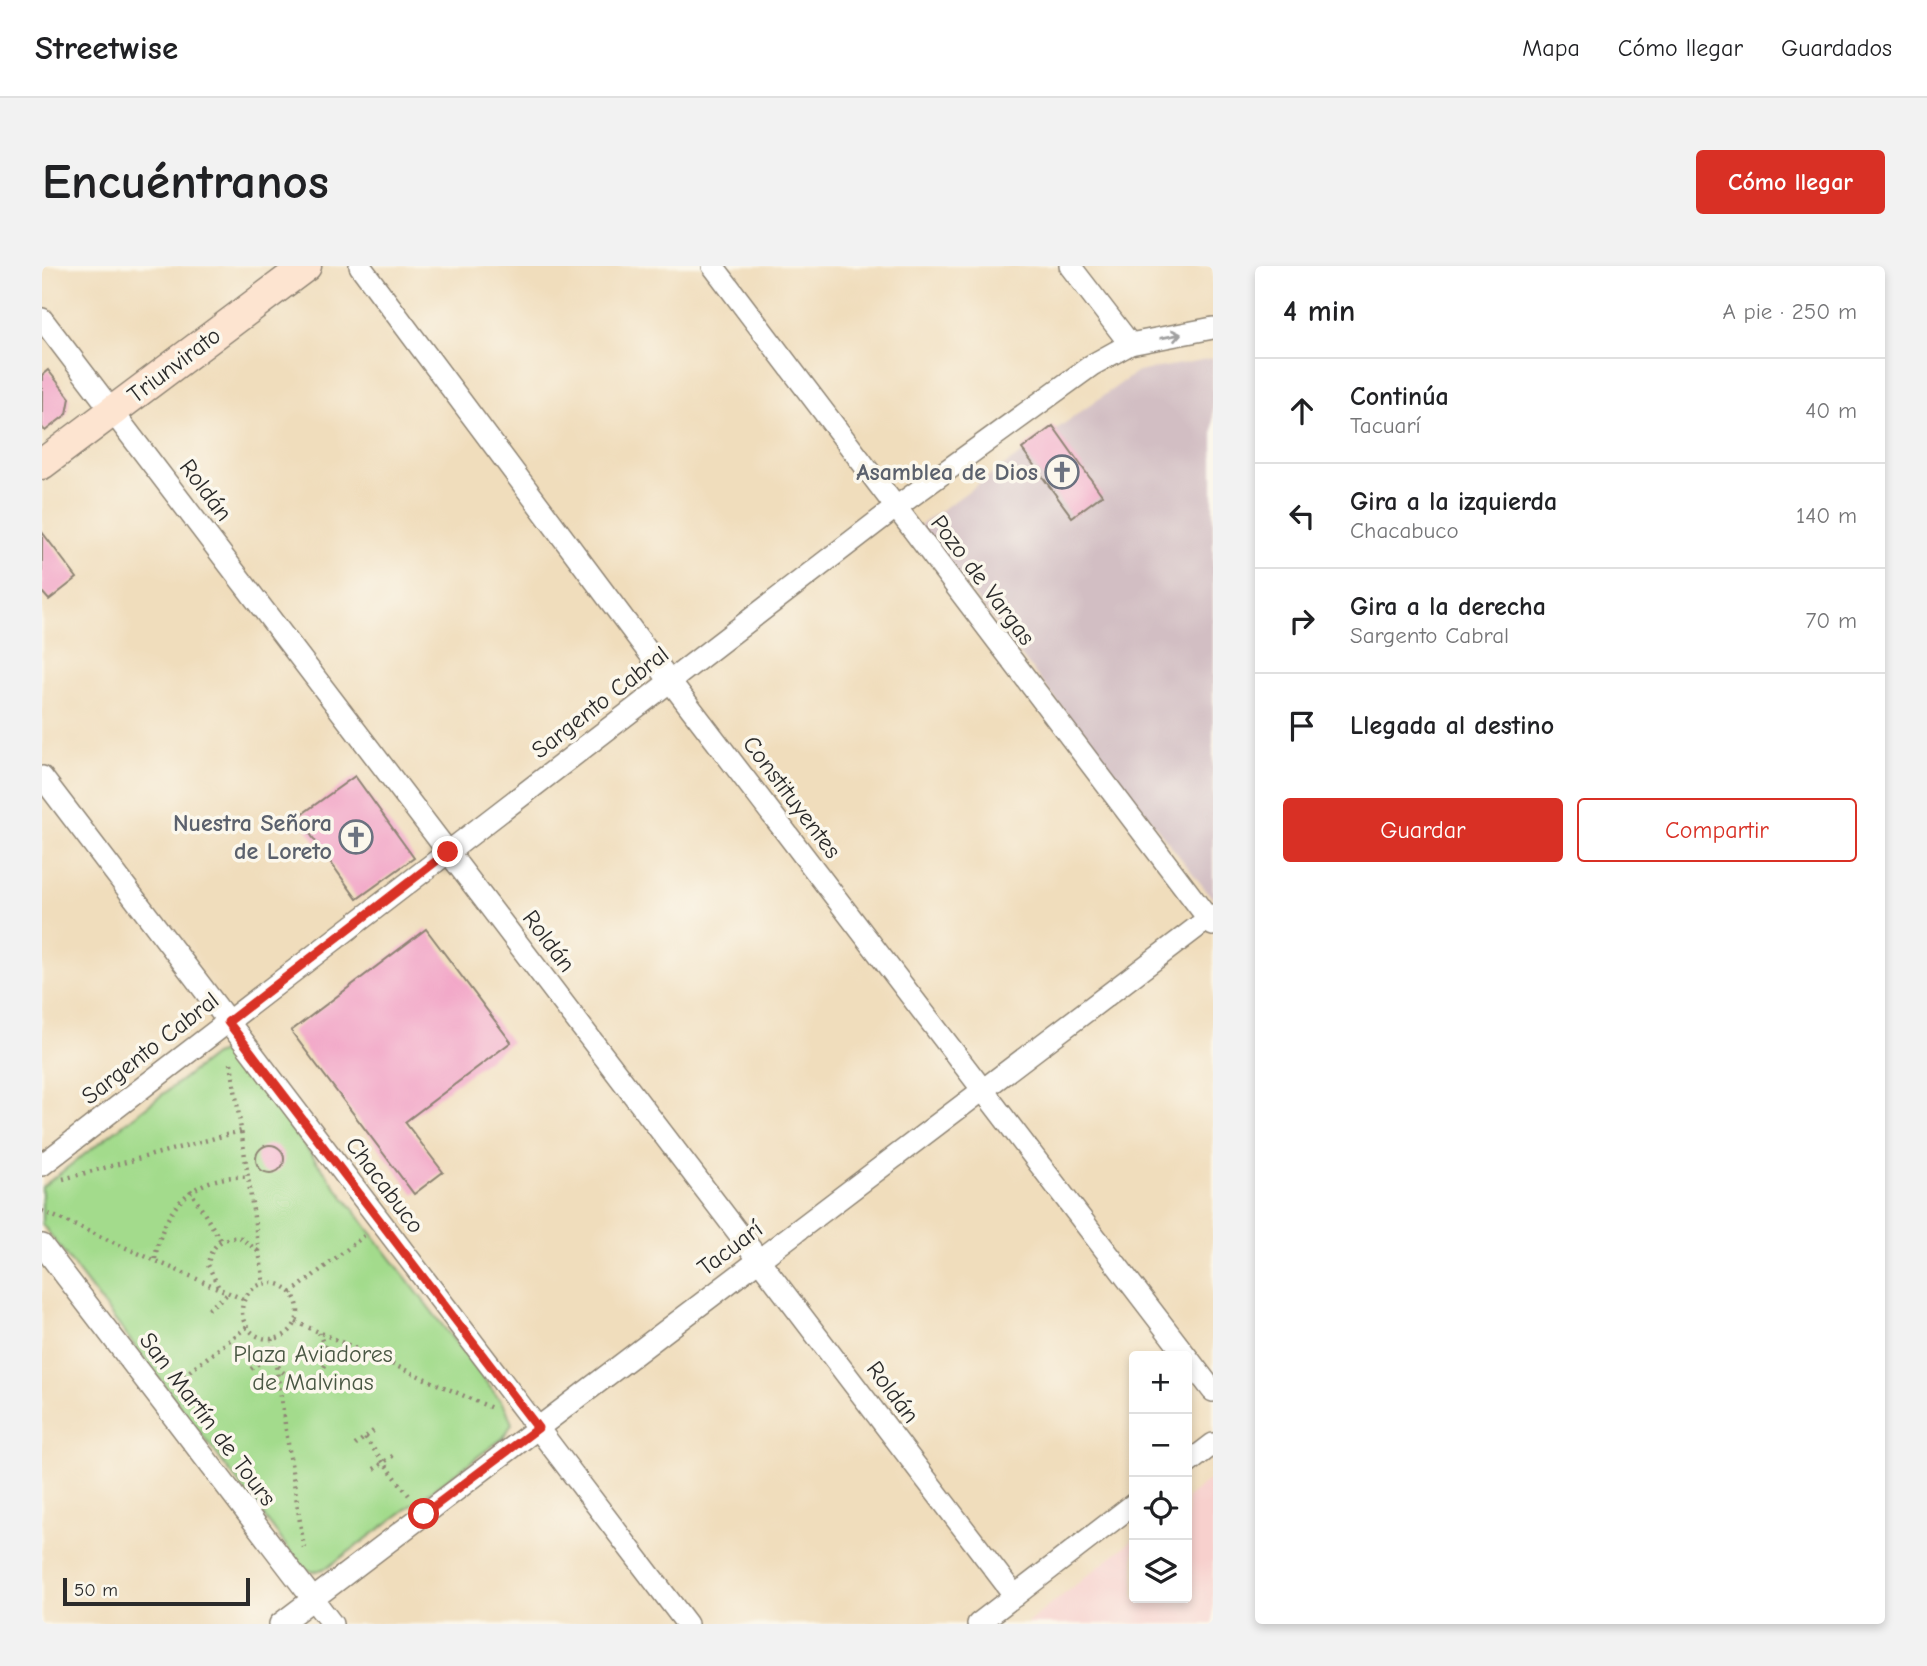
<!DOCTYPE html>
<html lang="es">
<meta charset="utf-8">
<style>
:root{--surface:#fff;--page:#f2f2f2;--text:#202124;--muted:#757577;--line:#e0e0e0;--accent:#d93025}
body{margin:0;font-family:"Comic Neue",sans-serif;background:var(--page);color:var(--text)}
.controls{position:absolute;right:21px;bottom:21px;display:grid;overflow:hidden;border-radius:7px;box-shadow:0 4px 10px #0003}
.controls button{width:63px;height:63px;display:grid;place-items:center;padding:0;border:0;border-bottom:2px solid var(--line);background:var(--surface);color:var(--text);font:35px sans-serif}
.scale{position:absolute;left:21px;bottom:18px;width:187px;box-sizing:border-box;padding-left:7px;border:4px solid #2b2b2b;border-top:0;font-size:19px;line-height:24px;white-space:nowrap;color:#2b2b2b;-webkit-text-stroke:5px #fbf7ec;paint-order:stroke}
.stop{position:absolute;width:21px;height:21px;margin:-16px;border:5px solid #d93025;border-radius:50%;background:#fff}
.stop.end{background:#d93025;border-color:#fff;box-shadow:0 2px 7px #0008}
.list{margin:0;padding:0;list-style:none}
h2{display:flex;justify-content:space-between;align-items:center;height:91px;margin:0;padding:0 28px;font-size:30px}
h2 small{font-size:23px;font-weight:400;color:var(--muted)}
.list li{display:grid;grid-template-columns:46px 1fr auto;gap:21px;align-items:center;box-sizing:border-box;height:105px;padding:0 28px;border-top:2px solid var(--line)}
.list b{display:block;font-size:26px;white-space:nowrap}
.list p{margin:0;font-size:23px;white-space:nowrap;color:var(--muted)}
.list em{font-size:23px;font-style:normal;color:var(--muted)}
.actions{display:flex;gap:14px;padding:21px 28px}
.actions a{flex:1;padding:16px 0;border:2px solid var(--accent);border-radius:7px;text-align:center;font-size:24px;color:var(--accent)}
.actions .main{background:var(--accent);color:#fff}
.icon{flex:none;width:38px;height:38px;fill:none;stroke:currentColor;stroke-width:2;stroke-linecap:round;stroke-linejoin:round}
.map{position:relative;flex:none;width:1171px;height:1358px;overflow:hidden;border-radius:7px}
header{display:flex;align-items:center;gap:42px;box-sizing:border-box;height:98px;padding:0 35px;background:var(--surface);border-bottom:2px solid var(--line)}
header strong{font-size:33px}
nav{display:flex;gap:38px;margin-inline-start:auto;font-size:24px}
.intro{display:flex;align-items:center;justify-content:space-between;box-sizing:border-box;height:168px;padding:0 42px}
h1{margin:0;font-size:49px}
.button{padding:18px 32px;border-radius:7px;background:var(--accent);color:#fff;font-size:24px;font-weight:700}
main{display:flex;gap:42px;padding:0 42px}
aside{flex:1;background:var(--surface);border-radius:7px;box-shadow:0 4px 10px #0003}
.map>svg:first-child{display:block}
.built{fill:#f7d0cd}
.industrial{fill:#d2bec3}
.green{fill:#a3db8c;stroke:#67835c;stroke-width:2}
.building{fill:#f2a6c7}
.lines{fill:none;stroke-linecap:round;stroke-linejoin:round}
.street-casing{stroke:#8e8474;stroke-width:24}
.secondary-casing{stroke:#8e8474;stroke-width:33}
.path{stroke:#8e8474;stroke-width:4.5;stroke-dasharray:2 5;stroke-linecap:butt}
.street{stroke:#fff;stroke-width:21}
.secondary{stroke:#fde4d0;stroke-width:30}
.oneway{stroke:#a0a0a0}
.route{stroke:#d93025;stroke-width:9}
.labels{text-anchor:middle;stroke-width:7;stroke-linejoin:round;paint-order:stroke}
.street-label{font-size:24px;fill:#2b2b2b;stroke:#fbf7ec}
.worship-label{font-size:24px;font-weight:bold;fill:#5b616d;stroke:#fbf7ec;text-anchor:end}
.park-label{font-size:24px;fill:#495743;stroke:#fbf7ec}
</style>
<header>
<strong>Streetwise</strong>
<nav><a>Mapa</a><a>Cómo llegar</a><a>Guardados</a></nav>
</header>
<div class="intro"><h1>Encuéntranos</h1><a class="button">Cómo llegar</a></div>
<main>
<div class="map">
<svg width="1171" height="1358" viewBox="0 0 1171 1358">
<rect width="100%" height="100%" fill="#fbf7ec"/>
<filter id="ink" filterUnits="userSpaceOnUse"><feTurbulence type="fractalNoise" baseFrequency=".0143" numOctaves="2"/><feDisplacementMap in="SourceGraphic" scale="14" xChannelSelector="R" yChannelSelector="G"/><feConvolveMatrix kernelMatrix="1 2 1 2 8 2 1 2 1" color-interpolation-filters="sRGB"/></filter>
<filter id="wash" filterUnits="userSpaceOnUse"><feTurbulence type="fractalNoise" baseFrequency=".00686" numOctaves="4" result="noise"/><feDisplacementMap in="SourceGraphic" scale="28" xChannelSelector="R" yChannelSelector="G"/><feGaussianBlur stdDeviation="1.57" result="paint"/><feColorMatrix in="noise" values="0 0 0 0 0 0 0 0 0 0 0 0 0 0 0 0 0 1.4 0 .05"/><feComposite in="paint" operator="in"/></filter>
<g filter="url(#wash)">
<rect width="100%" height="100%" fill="#f0ddbc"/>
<path class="built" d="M1171,1211V1358H984L1092,1273V1332H1145V1232Z"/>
<path class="industrial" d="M1171,92V633L877,260L1095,106Z"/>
<path class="green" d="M184,785L195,792L464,1142L470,1158L461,1172L286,1301L272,1306L261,1302L0,958V921L172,789Z"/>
<g id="blocks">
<g class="building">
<path d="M6,104L28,132L25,148L3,165L0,161V109Z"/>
<path d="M1011,160L1060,229L1030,251L980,183Z"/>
<path d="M0,266L35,312L7,334L0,326Z"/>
<path d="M313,510L372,592L315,633L256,551Z"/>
<path d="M384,663L469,776L363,856L401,906L372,928L249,765Z"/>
<circle cx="228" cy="893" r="14"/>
</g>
</g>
</g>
<g filter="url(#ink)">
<use href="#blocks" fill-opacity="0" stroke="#8e8474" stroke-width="2"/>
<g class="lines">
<defs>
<g id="street">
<path d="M318,0L628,415L1171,1125"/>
<path d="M671,0L1171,659"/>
<path d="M1028,0L1088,78"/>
<path d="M0,53L973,1330"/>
<path d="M0,511L645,1358"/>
<path d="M0,899L853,242L1050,99L1088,78L1171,62"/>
<path d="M0,979L290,1358"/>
<path d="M1145,1198L1171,1178"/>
<path d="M238,1358L1171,649"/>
<path d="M936,1358L1092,1238"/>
</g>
<path id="secondary" d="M0,198L264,0"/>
</defs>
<use href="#street" class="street-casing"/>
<use href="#secondary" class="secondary-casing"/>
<g class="path">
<path d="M189,797L222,1018"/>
<path d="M21,913L199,865"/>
<path d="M148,924L179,975"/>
<path d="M0,945L203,1034"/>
<path d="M113,993C121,942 151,908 206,911"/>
<circle cx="228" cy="1045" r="28"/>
<path d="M176,1020L166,999C168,980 180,970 199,972L217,986"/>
<path d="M249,1027L322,970"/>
<path d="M166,1043L187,1027"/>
<path d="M254,1056L452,1143"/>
<path d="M230,1073L262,1282"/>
<path d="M236,1100C251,1123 281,1117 286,1090L277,1067"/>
<path d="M209,1103L232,1086"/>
<path d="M131,1118L205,1061"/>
<path d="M323,1172L369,1232"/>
<path d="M313,1179L334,1163"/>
<path d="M332,1203L352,1189"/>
</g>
<use href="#street" class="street"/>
<use href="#secondary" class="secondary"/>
</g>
<defs><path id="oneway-shaft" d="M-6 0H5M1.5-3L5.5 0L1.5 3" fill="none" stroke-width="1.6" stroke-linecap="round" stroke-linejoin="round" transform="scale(1.75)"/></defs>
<use class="oneway" href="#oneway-shaft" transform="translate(1129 70) rotate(-11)"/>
</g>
<g class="lines" filter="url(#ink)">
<path class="route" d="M382,1248L496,1162L186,756L406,586"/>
</g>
<defs>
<symbol id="church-ring" viewBox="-11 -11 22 22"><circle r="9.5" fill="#fbf7ec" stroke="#6b7280" stroke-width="1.5"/><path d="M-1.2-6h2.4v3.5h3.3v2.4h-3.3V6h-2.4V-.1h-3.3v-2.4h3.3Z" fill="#6b7280"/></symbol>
</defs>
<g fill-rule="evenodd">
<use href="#church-ring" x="1001" y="187" width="38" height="38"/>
<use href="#church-ring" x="295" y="552" width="38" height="38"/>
</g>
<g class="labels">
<g class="street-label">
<text transform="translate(132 99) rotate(-37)" y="8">Triunvirato</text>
<text transform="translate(164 224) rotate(53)" y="8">Roldán</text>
<text transform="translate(941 314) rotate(53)" y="8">Pozo de Vargas</text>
<text transform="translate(558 436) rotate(-38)" y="8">Sargento Cabral</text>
<text transform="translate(750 531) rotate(53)" y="8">Constituyentes</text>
<text transform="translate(507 675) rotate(53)" y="8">Roldán</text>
<text transform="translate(108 782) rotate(-38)" y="8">Sargento Cabral</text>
<text transform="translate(343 919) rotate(53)" y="8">Chacabuco</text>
<text transform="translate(688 982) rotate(-37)" y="8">Tacuarí</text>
<text transform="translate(851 1126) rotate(53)" y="8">Roldán</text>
<text transform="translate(166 1153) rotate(53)" y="8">San Martín de Tours</text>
</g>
<g class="worship-label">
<text x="996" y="214">Asamblea de Dios</text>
<text x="290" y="565">Nuestra Señora<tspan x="290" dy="28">de Loreto</tspan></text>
</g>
<g class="park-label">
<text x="271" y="1096">Plaza Aviadores<tspan x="271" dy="28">de Malvinas</tspan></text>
</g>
</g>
</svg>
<div class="controls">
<button>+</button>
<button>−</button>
<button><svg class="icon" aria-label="locate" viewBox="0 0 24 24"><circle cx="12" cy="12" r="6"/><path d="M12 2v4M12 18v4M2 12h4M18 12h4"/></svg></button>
<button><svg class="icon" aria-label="layers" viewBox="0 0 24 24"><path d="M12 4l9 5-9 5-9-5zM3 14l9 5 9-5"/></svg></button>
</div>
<div class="scale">50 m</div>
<div class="stop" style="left:382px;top:1248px"></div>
<div class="stop end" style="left:406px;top:586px"></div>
</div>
<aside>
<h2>4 min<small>A pie · 250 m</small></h2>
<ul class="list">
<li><svg class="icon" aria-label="ahead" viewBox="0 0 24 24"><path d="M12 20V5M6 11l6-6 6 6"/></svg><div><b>Continúa</b><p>Tacuarí</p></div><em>40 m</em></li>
<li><svg class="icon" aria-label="left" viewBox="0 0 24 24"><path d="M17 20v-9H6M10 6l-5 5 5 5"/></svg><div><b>Gira a la izquierda</b><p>Chacabuco</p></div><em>140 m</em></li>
<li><svg class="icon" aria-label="right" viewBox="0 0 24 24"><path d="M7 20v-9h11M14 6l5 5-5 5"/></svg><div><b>Gira a la derecha</b><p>Sargento Cabral</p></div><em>70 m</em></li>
<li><svg class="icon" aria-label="arrive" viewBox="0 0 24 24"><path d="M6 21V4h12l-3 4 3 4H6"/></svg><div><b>Llegada al destino</b></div></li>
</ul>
<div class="actions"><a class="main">Guardar</a><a>Compartir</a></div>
</aside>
</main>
